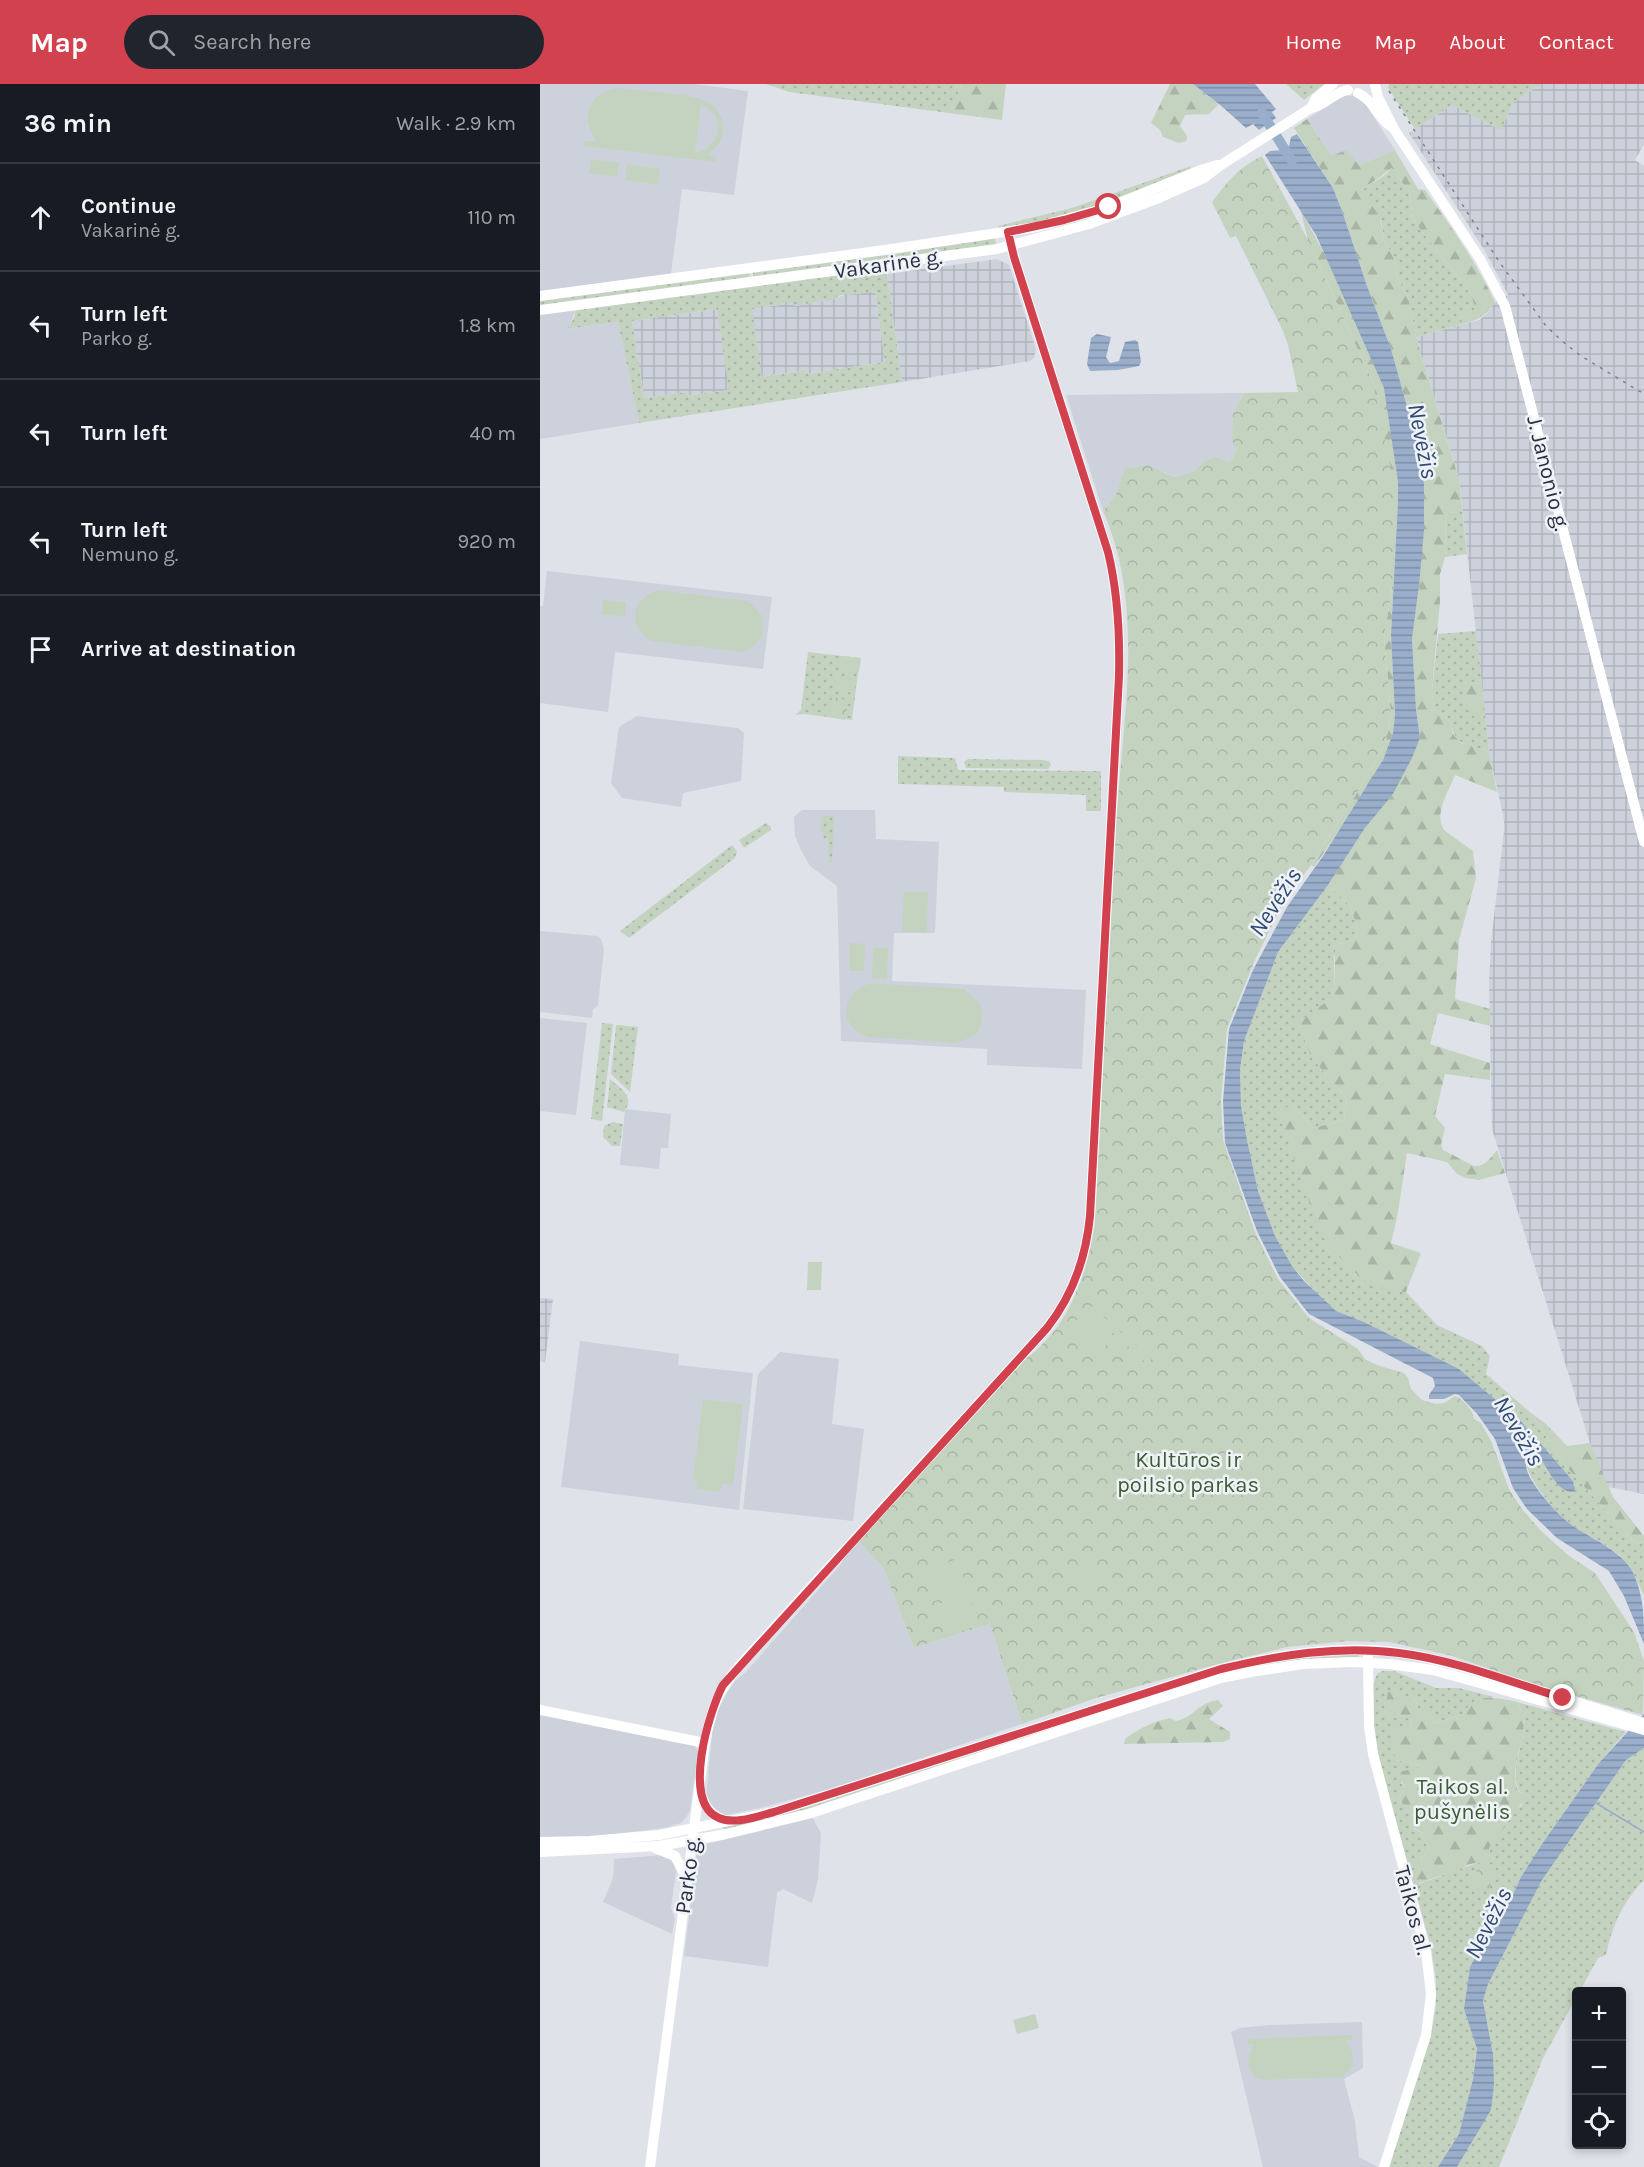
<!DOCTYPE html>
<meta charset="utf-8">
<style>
:root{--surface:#171b24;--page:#20242c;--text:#f1f3f6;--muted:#9ea1a6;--line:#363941;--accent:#d2414e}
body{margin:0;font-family:Karla,sans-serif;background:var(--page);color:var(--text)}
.controls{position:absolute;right:18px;bottom:18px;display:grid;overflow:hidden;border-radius:6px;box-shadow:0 3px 9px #0003}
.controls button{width:54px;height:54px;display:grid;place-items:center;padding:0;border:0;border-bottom:2px solid var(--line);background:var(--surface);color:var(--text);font:30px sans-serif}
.stop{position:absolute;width:18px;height:18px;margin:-14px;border:4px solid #d2414e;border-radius:50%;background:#fff}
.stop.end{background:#d2414e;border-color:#fff;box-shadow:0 2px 6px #0008}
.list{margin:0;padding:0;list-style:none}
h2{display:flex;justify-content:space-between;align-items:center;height:78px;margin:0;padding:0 24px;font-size:26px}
h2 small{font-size:20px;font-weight:400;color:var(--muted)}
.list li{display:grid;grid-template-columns:39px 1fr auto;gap:18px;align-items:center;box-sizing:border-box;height:108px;padding:0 24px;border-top:2px solid var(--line)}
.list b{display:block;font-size:22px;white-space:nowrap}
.list p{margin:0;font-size:20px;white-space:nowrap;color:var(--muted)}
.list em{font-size:20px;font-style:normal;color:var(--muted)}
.icon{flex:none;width:33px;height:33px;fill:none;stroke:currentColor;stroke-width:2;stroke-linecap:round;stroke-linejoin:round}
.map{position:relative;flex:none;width:1104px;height:2083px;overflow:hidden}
header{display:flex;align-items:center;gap:36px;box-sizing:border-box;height:84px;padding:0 30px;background:var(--accent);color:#fff}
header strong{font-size:28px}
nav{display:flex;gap:33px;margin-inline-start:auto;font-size:21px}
.search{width:420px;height:54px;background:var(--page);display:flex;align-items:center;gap:15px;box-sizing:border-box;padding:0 21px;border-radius:33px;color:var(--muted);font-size:22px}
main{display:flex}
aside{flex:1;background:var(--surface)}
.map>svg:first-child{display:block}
.built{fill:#cdd1db}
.industrial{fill:url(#industrial-grid)}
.grass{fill:url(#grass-dots);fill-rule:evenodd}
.forest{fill:url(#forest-firs)}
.park{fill:url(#park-crowns)}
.pitch{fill:#c4d3c0;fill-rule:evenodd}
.water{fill:url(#water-rules)}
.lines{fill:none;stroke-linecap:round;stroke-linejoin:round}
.stream{stroke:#99aeca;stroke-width:1.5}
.river{stroke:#99aeca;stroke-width:10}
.secondary{stroke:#fff;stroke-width:10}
.rail{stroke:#788193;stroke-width:1.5;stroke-dasharray:3 6;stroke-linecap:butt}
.route{stroke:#d2414e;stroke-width:8}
.labels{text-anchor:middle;stroke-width:5;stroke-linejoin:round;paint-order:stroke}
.street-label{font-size:22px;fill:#282f41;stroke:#eff2f6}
.park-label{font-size:22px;fill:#3a5d35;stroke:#eff2f6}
.water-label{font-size:24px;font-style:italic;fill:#314b75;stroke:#eff2f6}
</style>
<header>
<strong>Map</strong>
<div class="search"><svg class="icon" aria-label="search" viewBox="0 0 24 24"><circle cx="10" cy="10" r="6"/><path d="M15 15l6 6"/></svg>Search here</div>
<nav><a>Home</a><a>Map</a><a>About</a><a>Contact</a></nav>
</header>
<main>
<aside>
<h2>36 min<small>Walk · 2.9 km</small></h2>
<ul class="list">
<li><svg class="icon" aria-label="ahead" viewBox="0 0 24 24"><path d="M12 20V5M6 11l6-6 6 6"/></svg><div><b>Continue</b><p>Vakarinė g.</p></div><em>110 m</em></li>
<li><svg class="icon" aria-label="left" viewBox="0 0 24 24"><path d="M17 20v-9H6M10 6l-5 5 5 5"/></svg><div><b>Turn left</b><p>Parko g.</p></div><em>1.8 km</em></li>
<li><svg class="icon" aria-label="left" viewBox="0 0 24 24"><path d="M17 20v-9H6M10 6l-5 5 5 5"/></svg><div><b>Turn left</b></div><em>40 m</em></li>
<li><svg class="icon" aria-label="left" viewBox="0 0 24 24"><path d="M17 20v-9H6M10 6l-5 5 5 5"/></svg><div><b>Turn left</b><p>Nemuno g.</p></div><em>920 m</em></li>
<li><svg class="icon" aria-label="arrive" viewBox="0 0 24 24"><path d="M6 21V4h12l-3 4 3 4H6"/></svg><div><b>Arrive at destination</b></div></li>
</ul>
</aside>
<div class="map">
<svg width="1104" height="2083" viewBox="0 0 1104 2083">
<defs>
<pattern id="industrial-grid" width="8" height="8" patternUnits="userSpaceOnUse" patternTransform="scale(1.5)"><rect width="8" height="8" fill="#cdd1db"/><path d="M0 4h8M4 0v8" fill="none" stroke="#b0b4bd"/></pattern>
<pattern id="grass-dots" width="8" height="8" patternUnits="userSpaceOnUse" patternTransform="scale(1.5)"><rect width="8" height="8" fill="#c4d3c0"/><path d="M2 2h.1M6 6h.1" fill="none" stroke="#a8b5a6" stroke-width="1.8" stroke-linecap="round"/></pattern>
<pattern id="forest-firs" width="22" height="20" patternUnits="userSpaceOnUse" patternTransform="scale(1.5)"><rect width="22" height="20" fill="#c4d3c0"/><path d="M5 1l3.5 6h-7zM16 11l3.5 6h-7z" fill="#a8b5a6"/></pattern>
<pattern id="park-crowns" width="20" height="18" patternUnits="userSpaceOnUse" patternTransform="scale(1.5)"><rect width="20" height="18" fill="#c4d3c0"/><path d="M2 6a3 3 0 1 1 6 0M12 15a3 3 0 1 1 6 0" fill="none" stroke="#a8b5a6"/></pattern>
<pattern id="water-rules" width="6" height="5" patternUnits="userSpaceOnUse" patternTransform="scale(1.5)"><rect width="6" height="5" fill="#99aeca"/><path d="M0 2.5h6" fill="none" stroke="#7d8ea6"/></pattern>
</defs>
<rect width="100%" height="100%" fill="#dfe2e9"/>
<g class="built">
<path d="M0,0H154L208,7L194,111L142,105L131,190L0,207Z"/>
<path d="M805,11L815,12L825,19L855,66L819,81L790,70L767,35Z"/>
<path d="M36,225L28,245L78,238L99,339L0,355V229Z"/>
<path d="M704,309L693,329L697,364L692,375L687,378H663L654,387L634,393L622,387L584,385L576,411L563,427L526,311Z"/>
<path d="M7,487L232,513L223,585L75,568L68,628L0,619V522H3Z"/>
<path d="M97,632L198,644L204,649L201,697L143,709L141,723L82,714L71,699L79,643Z"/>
<path d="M262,726H335L336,755L399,758L395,849H354L352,897L546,906L542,985L447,981V965L301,957L297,802L270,782L261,766L255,752L254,733Z"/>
<path d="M0,847L57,852L61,855L64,865L58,921L53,926L52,934L0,928Z"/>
<path d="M0,934L47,939L36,1031L0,1027Z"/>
<path d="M85,1025L131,1030L128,1064H121L119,1085L80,1081Z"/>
<path d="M40,1257L139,1270L138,1281L213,1289L199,1426L21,1403Z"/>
<path d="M240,1268L299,1275L292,1340L324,1345L313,1437L203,1425L218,1290Z"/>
<path d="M318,1457L343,1483L374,1564L450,1540L482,1640L290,1705L220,1724L181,1732L166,1715L172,1649L179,1623L185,1612L195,1597L206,1588L301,1480L305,1472Z"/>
<path d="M0,1629L154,1661L158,1667L150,1726L147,1732L141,1739L124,1744L50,1753L0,1754Z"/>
<path d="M272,1733L281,1749L278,1796L272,1819L243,1805L237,1809L228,1883L144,1872L152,1809L149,1803L155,1770L160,1764L167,1760Z"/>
<path d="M122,1771L129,1774L135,1781L136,1787L131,1824L135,1834L132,1850L63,1818L73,1794L74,1775Z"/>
<path d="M822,1938L823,1984L804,1995L815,2037L819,2073L838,2083H723L691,1948L700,1944L729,1941Z"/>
</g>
<g class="industrial">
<path d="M1001,0H1104V60L1095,76L1104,82V1410L1068,1403L1050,1359L952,1045L949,897L951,858L964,747V736L949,667L919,394L876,253L939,236L948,229L955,218L968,211L945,167L869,49L912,21L961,46L973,19Z"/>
<path d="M457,175L469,181L496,265L494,274L490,277L362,298L347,190Z"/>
<path d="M324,207L326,209L335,207L345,278L265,290L263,286L221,293L211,225L220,224L221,221L224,223L240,221L242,218H253L254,222L262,221L264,218L266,220L283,217L285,215L303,212L305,209L307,211L323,209Z"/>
<path d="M178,225L190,306L147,312L146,308L104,314L92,237Z"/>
<path d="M0,1214L13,1215L5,1278L0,1277Z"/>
</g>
<g class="grass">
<path d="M226,0H422L409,29L249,8Z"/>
<path d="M746,0H784L764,16Z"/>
<path d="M849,0H1001L973,19L961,46L912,21L875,45L848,4Z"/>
<path d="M651,82L650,87L568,119L520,134L458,145V142L532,124Z"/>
<path d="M852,84L869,108L873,134L877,141L932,212L935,226L921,233L923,240L876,253L869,217L858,195L855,175L844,156L841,137L822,110V106L845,91Z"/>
<path d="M455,154L456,161L213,194V186Z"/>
<path d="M346,183L362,298L99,339L78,238L27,245L34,234L36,225ZM324,207L326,209L335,207L345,278L265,290L264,286L222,293L212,225L220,224L221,221L224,223L240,221L242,218L253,219L254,222L262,221L264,218L266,220L283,217L285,215L287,217L296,215V213L305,210L307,211L323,209ZM177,225L189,306L147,312L146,308L104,314L92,237Z"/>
<path d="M209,186L210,194L0,222V214Z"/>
<path d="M922,424L927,470L905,473L906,431Z"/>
<path d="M936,547L942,600L930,598L940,633L945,630L949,667C924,660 916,662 909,636L894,625L892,607L898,550Z"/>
<path d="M268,568L320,574L312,636L264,630L255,631L261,626Z"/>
<path d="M358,672L415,674L418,686L561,687V727H546V711L464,708V703L358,700Z"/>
<path d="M428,675L504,676L510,678L511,681L508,685L426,684L424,678Z"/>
<path d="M282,732H294L292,778H289L288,754H283V748H281Z"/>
<path d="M226,739L231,743V746L204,764L199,756Z"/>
<path d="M192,761L197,767L195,774L89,854L80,847Z"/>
<path d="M788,801L810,822L819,848L815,855L799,860L794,873V913L772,974L807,1015L804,1036L773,1044L753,1020L856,1208H866L897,1241L942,1262L950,1272L946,1290L991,1329L1023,1379L1096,1460L1104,1457V1511C1097,1497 1091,1483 1080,1472C1066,1459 1045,1451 1029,1439C1016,1429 1006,1415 996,1401C989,1390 982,1380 993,1369L1001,1374L1009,1389L1035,1402L1033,1397L980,1336L919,1285L824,1238L796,1227L783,1216L752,1182L735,1152L718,1107L707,1056L701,1022L700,986L704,957L738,868Z"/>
<path d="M62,939L73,940L62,1037L51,1035Z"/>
<path d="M76,941L98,943L90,1008L71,990Z"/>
<path d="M70,995C80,1004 96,1013 84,1028L67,1023Z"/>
<path d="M73,1038L83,1040L80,1062H72L63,1053L64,1042Z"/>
<path d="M818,1571L819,1573L745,1578L264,1727L183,1746L184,1743L229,1734L284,1718L603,1613L749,1575Z"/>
<path d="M842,1587H854L896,1604H919L954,1613L935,1617L924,1630L894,1639L879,1628L875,1615L865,1612L847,1620L844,1628L854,1634L864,1632L871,1636L870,1645L856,1676L877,1681L880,1685L862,1687L861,1699L865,1704L859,1714L869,1730L874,1745L881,1748L889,1765L877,1781L879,1800C905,1791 928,1780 954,1775L950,1773L949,1764L975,1726L982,1721L984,1710L980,1708C964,1679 997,1651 977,1618L1086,1648L1059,1679L1002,1760L981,1793L963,1832L941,1863L924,1925L937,1965L933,1995L919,2050L898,2083H848L890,1955L896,1922V1896L891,1863L840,1681L834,1642L833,1601L837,1590Z"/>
<path d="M1104,1664V1796C1083,1817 1072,1842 1066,1871L1058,1874L1040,1907L1036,1908V1914L1003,1974L959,2083H917L951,2026L953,1970L943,1917L948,1900L1002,1796L1086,1676Z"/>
</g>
<g class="forest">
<path d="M422,0H466L462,36L409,29Z"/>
<path d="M630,0H653L679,20L669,30L645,31L640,42L647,52L646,57L639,59L623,53L620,46L611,39Z"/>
<path d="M767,35L790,70L794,71L806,66L819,81L855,66L878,105L885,106C912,144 935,176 955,218C947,232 938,236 923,240L920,233L935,226L932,212L877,141L873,134L869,108L852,84L822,106V110L839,130L844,156L855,175L858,195L869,217L876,253L919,395L922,424L906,431L905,473L900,490V518L894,582L892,607L894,625L909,636L913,650L921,659L949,667L957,708L915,691C909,707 892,732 905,747L933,767L936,794L919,856L915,915L950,925V942L898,929L890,960L950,979V996L905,990L895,1032L905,1044L901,1061L903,1066L934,1082C945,1083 950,1074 957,1066L965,1089L939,1096L926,1094L917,1090L907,1078L867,1069C862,1099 859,1130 851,1159L881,1169L866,1208H856L825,1198L787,1161L775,1135L738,1028L753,1020L773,1044L804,1036L807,1015L772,974L757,938L794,913L795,866L799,860L815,855L819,848L810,822L788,801L825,744L853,710L880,654L876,625L872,555L879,502L878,362L851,265L827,202L802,127L793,104L754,44Z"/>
<path d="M760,124L788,177L845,304L858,398V417L851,551L855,630L853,649L843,676L821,714L774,783L771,781L815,712L845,661L851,632L844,554L852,504L833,299L768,156Z"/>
<path d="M929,598L942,600L945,630L940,633L933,632L927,620L923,606Z"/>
<path d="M991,1329L1006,1340L1027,1362L1050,1359L1073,1413L1104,1452V1457L1096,1460L1023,1379Z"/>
<path d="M848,1608H856L875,1615L879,1628L891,1626L894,1639L924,1630C933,1607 959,1614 977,1618C997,1651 964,1679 979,1708L984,1710V1716L949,1764L950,1773L955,1776L947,1781C937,1777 929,1779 921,1785L873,1801L871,1789L889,1765L881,1748L869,1741V1730L859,1714L865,1704L858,1691L862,1687L880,1684L877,1681L856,1676C852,1662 847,1653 857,1641L870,1645L871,1636L864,1632L854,1634L845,1632L844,1628Z"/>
<path d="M678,1616L683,1622L669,1635L690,1648V1655L683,1658L584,1660L585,1655C599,1644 613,1638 630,1634L636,1637C655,1633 657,1619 678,1616Z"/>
</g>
<g class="park">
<path d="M722,72L768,156L833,299L856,409L852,504L844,554L851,632L845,661L815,712L771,781L743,819L715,876L687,945L681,1017L683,1056L715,1148L738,1195L769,1234L818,1265L825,1275L837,1281L864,1289L868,1294L871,1305L882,1316L896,1320L904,1319L915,1312C924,1315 932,1325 934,1335L941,1339L952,1359L969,1405L982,1425L1001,1447L1028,1471L1055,1489L1094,1548L1104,1577L1103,1631L1001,1602L909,1571L849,1558L807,1557L747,1563L682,1579L556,1614L482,1640L450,1540L374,1564L343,1483L318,1457L484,1276C528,1245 548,1190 555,1138C562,1007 569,876 576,745C581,641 607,527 563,427L576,411L584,385L608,381L634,393L654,387L663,378L675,373L687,378L692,375L697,364L692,357L693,329L704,309L758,308L748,261L743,247L696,152L690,154L672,118C688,97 698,84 722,72Z"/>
<path d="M292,613L308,616L305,636L289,633Z"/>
<path d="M940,1779L957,1787L947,1808L930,1800Z"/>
</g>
<g class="pitch">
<path d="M81,4C99,7 154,10 168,18C176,22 181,31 183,40C185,54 177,64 167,71L176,73V78L44,62L45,57H57C37,33 51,6 81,4ZM161,20L174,29C183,47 175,64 155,69Z"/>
<path d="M51,75L79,79L77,93L49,89Z"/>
<path d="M87,80L120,85L118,101L85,96Z"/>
<path d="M118,506L207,517L212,521L222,532L223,538L222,552L215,561L204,568L111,557C87,541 91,515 118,506Z"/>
<path d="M63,516L86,518L85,533L62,530Z"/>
<path d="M302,572L321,574L319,588L300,585Z"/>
<path d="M296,594L316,597L315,609L294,607Z"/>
<path d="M364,808H388L387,848H362Z"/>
<path d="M310,859L325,860L324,887H309Z"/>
<path d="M333,864H348L347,895L332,894Z"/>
<path d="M331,899L424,905L440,920L442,938L438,948L433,952L418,959L329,953C295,943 302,907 331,899Z"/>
<path d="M268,1178H282L281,1206H267Z"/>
<path d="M550,1221L612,1275L607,1280L571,1247L568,1250L573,1254L553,1276L524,1250Z"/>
<path d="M163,1315L203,1320L193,1401L182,1399L180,1408L156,1405L157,1396H153Z"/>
<path d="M417,1475L428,1506L395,1517L385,1486Z"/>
<path d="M561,1481L566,1496L539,1505L534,1490Z"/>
<path d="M429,1510L439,1541L407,1552L396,1521Z"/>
<path d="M495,1930L499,1944L477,1950L473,1936Z"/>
<path d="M812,1951V1956L806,1957L812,1967L813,1982L802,1993L725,1996C707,1993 704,1975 714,1961L708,1960L707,1955Z"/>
</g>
<g class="water">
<path d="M653,0H715L736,25L732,28L736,34L719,46L713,40L706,44L679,20Z"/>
<path d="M757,50L793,104L802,127L827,202L851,265L878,362L884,400V446L879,502L872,555L876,625L880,654L872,674L853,710L825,744L788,801L738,868L704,957L700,986L701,1022L707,1056L718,1107L735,1152L752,1182L764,1197L796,1227L824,1238L919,1285L980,1336L1033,1397L1035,1405L1033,1408C1015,1408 1007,1380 996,1369H993C990,1372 987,1376 986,1381C986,1396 1017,1430 1029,1439C1049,1454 1076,1463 1091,1485C1104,1509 1104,1533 1104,1560L1084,1512L1069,1487L1017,1454L987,1425L973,1404L955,1355L938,1331L919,1311L915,1310L904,1315H889V1311L895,1302L893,1294L769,1230L740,1193L717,1147L685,1059L683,1017L689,945L713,886L747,823L783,772L843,676L853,649L855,630L851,551L858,417V398L844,304L776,151L725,71L730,67L745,66L749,62L751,53Z"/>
<path d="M557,250L571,253L566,273L570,279L579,277L585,258L595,256L598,258L601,278L599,282L578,286L550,287L547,280L551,254Z"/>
<path d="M1104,1630V1664L1086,1676L1002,1796L948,1900L943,1917L953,1970L954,2001L951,2026L917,2083H898L919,2050L933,1995L937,1965L924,1925L930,1883L941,1863L963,1832L981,1793L1002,1760L1059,1679Z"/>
</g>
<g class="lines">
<path class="stream" d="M1056,1719L1104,1748"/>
<path class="river" d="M722,29L752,77"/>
<g class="secondary">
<path d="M835,1L838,13L854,45L940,175L965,222L1104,758"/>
<path d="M818,9C835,17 837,35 853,44"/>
<path d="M771,24L776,14L793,0"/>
<path d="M0,212L345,166L497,143L569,123L661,86L677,81"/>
<path d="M0,226L457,165L549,140L619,114L664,94L681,81L771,24C785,22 794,8 808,6"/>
<path d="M828,1573L829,1642L833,1670L886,1868L891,1910L886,1951L844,2083"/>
<path d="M0,1626L165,1659"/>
<path d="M160,1707C165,1723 171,1733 189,1737"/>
<path d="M0,1758L50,1757L119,1751L234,1728L681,1585C730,1573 779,1564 830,1566C878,1568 923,1583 968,1597C1013,1611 1059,1625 1104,1639"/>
<path d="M115,1764L135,1772L147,1795"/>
<path d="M0,1768L119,1762L186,1750L268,1730L681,1594L711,1588L763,1580L812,1578L849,1580L893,1586L929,1596L1104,1646"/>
<path d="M110,2083L165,1659C171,1626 177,1608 199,1582L507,1244C533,1211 546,1173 550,1132L579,592C580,549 578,509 568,468L474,173L468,148"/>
</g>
<path class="rail" d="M849,7L960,179L1006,242L1022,257L1041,272L1104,310"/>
</g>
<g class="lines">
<path class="route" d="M569,123L524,136L468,148L474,173L568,468C578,509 580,549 579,592L550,1132C546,1173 533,1211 507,1244L183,1601C169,1627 141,1719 179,1734C195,1741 218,1732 234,1728L681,1585C739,1571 799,1561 859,1569C915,1576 970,1598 1023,1614"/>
</g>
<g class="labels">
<g class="street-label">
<text transform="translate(348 179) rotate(-8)" y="8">Vakarinė g.</text>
<text transform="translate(1009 389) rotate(76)" y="8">J. Janonio g.</text>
<text transform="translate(147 1791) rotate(-82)" y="8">Parko g.</text>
<text transform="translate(874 1826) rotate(75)" y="8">Taikos al.</text>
</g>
<g class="park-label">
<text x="648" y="1383">Kultūros ir<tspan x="648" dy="25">poilsio parkas</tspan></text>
<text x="922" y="1710">Taikos al.<tspan x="922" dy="25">pušynėlis</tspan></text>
</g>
<g class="water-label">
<text transform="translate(883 357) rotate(79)" y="8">Nevėžis</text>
<text transform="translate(735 818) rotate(-57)" y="8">Nevėžis</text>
<text transform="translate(979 1347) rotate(60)" y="8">Nevėžis</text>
<text transform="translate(948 1839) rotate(-63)" y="8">Nevėžis</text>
</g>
</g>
</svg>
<div class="controls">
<button>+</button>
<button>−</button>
<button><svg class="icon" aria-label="locate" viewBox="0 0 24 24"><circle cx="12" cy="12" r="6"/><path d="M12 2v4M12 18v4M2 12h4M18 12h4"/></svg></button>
</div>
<div class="stop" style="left:569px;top:123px"></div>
<div class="stop end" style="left:1023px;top:1614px"></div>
</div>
</main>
